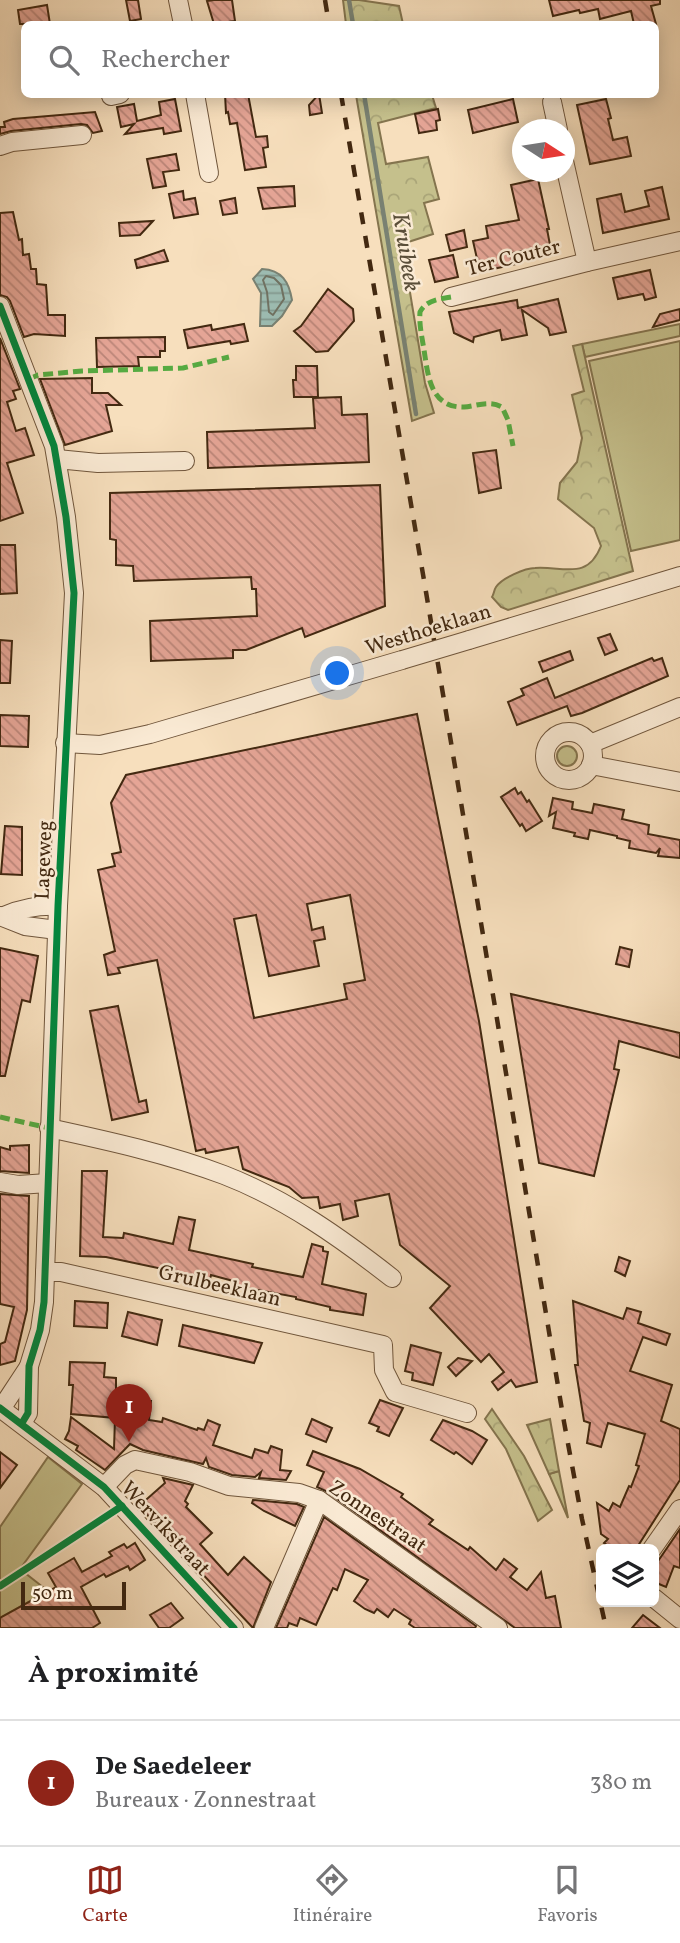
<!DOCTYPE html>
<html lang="fr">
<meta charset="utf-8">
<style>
:root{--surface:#fff;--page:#f2f2f2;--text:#202124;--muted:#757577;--line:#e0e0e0;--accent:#8f2418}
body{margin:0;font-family:Vollkorn,serif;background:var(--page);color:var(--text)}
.controls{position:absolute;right:21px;bottom:21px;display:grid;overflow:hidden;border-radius:10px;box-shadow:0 4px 18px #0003}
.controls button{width:63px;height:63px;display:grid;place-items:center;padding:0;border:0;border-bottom:2px solid var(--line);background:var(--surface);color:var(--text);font:35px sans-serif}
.compass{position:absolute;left:512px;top:119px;width:63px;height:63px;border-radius:50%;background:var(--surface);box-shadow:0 4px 18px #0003;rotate:102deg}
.scale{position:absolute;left:21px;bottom:18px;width:105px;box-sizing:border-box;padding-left:7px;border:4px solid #432911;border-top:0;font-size:19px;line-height:24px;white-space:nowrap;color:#432911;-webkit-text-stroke:5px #faead4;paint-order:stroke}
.you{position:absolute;left:338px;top:674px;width:24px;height:24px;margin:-18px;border:5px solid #fff;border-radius:50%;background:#1a73e8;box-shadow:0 0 0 10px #1a73e833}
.badge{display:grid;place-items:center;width:46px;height:46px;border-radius:50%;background:var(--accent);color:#fff;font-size:23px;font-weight:700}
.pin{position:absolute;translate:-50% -58px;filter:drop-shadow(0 2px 4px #0008)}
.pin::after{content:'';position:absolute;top:37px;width:24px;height:21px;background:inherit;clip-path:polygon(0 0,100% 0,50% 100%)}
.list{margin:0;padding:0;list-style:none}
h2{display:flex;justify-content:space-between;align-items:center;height:91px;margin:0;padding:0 28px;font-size:30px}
h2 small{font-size:23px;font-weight:400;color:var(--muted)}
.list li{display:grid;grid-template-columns:46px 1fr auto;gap:21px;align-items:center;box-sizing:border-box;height:126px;padding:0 28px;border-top:2px solid var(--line)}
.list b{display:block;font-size:26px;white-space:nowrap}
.list p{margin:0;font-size:23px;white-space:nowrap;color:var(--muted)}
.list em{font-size:23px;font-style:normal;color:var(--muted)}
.icon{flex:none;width:38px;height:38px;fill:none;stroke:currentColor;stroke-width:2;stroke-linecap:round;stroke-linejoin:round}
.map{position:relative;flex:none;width:680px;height:1628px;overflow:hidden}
.search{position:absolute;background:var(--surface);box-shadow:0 4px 18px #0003;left:21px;right:21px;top:21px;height:77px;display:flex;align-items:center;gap:18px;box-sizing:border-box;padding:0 24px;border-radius:10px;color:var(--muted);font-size:26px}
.sheet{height:217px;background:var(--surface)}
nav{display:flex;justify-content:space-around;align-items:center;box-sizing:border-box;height:98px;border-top:2px solid var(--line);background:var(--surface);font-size:19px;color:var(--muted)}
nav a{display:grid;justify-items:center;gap:4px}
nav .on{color:var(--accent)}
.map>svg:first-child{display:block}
.green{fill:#c5c08c;stroke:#84744e;stroke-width:2}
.forest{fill:url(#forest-crowns);stroke:#84744e;stroke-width:2}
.water{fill:url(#water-rules);stroke:#798172;stroke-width:2}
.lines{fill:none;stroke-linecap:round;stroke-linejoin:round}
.shore{stroke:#707262;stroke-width:2}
.stream{stroke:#798172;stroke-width:4.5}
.building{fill:url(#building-back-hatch);stroke:#432911;stroke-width:2;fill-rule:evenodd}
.minor-casing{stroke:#70563c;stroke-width:20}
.minor{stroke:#faead4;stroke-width:18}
.rail{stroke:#432911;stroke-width:4.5;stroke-dasharray:12 12;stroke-linecap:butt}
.minor-bridge-casing{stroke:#70563c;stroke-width:20;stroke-linecap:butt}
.minor-bridge{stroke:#faead4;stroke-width:18}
.quiet{stroke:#56ab42;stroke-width:5;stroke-dasharray:10 5;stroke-linecap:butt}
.cycleway-casing{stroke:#faead4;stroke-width:11}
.cycleway{stroke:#00873e;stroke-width:7}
.labels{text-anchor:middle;stroke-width:5;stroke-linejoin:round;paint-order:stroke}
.street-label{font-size:21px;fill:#432911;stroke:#faead4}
.water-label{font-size:23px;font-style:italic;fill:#5a4e39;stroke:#faead4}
</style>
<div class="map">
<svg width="680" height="1628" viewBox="0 0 680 1628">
<defs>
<pattern id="forest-crowns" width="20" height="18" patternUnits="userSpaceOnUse" patternTransform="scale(1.75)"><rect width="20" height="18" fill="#c5c08c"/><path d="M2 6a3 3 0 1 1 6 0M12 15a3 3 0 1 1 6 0" fill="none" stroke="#aaa578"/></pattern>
<pattern id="water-rules" width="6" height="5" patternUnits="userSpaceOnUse" patternTransform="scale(1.75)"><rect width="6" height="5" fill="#9dbcb2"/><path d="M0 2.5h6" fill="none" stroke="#82998f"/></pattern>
<pattern id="building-back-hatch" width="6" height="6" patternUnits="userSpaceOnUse" patternTransform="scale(1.75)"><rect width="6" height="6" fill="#e5a596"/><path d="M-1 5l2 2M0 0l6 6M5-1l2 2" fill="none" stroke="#bb8679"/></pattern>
</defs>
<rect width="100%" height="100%" fill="#f7dfbd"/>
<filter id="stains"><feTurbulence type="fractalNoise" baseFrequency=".00286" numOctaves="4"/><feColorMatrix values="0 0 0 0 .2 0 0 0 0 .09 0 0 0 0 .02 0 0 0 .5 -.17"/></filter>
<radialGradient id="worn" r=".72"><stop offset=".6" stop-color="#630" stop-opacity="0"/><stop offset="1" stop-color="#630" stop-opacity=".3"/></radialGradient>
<g class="green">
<path d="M680,324V336L585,357L582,344Z"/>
<path d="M680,341V540L631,551L589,361Z"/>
<circle cx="567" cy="756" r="10"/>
<path d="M48,1457L82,1484L20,1569L48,1591L0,1618V1527Z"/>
<path d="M559,1471L568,1518L549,1474Z"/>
</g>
<g class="forest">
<path d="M343,0H359L399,6L403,24H346Z"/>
<path d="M356,95H432L436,108L378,123L386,164L428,157L439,199L424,203L433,234L402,244L425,383L434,413L412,421Z"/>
<path d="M582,344L633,571L508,610L501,607L492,597C494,594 494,590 496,587C502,578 525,568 535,568C564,566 587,581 601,546L594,528L558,499L560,483L577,462L582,438L572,395L584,391L573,346Z"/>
<path d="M492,1409L524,1456L552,1510L538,1521L506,1449L485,1419Z"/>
<path d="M550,1419L559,1471L549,1474L527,1425Z"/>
</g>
<path class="water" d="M262,269C282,270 289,282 292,300L282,316L272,326H260L261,293L253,279Z"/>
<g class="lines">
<path class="shore" d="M266,276L274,278L281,285L284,299L273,315L269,312L267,292L263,280Z"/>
<g class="stream">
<path d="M349,0L353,24"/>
<path d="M364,94L416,414"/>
</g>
</g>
<g class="building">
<path d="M126,0H138L141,19L130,21Z"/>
<path d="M214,0H232L235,21L214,24L207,1Z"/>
<path d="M549,0H660V4L651,6L656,24H634L631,11L600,19L598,9L580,13L579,10L553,16Z"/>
<path d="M47,5L50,24H20L18,10Z"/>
<path d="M225,94H248L256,137L267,136L268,147L263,148L266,167L245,170L237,123L230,124L228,112L226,113Z"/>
<path d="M319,94L322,113L310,115L309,105Z"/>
<path d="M175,99L181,131L164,134L163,128L125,134L134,124L121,127L117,107L134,104L137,121L161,115L159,102Z"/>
<path d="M513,99L518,122L473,133L468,110Z"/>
<path d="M606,99L611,118L608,119L613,140L627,137L631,156L590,164L577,105Z"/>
<path d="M438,109L440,120L436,121L437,130L419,133L415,114Z"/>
<path d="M95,112L102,131L93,133L87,125L81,124L11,131L0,134V127H5L4,122L13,119Z"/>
<path d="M176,154L179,170L163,172L166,186L153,188L147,159Z"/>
<path d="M538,179L549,229H547L550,245L513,253L516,264L480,272L473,241L488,238L486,226L519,220L511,185Z"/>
<path d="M294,186L295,206L263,209L258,188Z"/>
<path d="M662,187L669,219L603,233L597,199L621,194L625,212L649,206L645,191Z"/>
<path d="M183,191L184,200L195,198L198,214L174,218L169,194Z"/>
<path d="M235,198L237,213L223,215L220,201Z"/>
<path d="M13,212L19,240L22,239L23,255L29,254L31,269H36L37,284L46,285L48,315H65V336L34,334L24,337L10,301L7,297L0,295V213Z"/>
<path d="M153,221L140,235L120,236L119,223Z"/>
<path d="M464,230L467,247L450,251L446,235Z"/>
<path d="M164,250L168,261L137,268L135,260Z"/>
<path d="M453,255L458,277L435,282L429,260Z"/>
<path d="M650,270L656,297L645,300L643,294L618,299L613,278Z"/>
<path d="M328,289L353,309L354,321L328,351L316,352L294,331L301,326Z"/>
<path d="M558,299L566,332L550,335L548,328L522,310L527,335L502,340L500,330L474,337L473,342L454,333L449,312L517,300L518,308Z"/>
<path d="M680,309V320L653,327L660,314Z"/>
<path d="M244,324L248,341L231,344L230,341L188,348L184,330L211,325L212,330Z"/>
<path d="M165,337V351H160V357H138L139,366L97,367L96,338Z"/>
<path d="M0,338L20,389L13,391L16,399L7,402L16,431L25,428L34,455L7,463L23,513L0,521Z"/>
<path d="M296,366H317L318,397H294L293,380H296Z"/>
<path d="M92,378V393H108L121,405H106L112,431L65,445L40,379Z"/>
<path d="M341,397L342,415L367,414L369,462L208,468L207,432L315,428L313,398Z"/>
<path d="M496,450L501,488L479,493L473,453Z"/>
<path d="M380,485L385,606L305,637L302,628L246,650H233V658L151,661L150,621L257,616L256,589H252L251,577L134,581L133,566L116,565V540L110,539V493Z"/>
<path d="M0,545H15L17,593L0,594Z"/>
<path d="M610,634L617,650L605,655L598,638Z"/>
<path d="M0,640L12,641L10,683H0Z"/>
<path d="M570,651L573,660L543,672L539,662Z"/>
<path d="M652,658L654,661L662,658L668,676L582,713L571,716L567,706L517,725L508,702L524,695L521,689L547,678L555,698Z"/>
<path d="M417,714L479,1021L537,1382L516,1387L511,1380L498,1390L492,1382L504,1372L489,1354L481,1362L430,1308L450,1286L400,1245L389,1194L355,1201L358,1216L343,1220L340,1204L320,1208L318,1197L302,1198L289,1187L243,1169L238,1147L206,1153L205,1149L196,1151L157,960L118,968L120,973L108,975L104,955L115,951L98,870L115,866L112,854L121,852L111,803L126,775ZM350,895L365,980L344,984L347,999L254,1018L234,919L256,915L269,976L319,966L314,941L325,939L323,927L312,930L307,904Z"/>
<path d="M0,715L29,716L28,747L0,746Z"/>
<path d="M515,788L518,794L521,792L527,802L529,800L542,821L526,831L522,824L520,826L501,797Z"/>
<path d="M553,798L573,802L572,809L592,813L594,804L624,810L622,819L649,825L648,834L680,840V858L658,856L660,848L656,853L629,848L630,841L617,838V836L590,830L588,839L574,836L575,833L553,828L556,812L549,816Z"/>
<path d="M5,826L22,827V875L1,874Z"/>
<path d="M620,947L632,950L629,967L616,964Z"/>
<path d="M0,948L38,956L30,1002L22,1000L5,1076H0Z"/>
<path d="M511,994L680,1033V1058L619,1041L614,1069L619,1070L594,1176L539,1163Z"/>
<path d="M118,1006L139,1102L146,1100L148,1112L112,1120L90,1011Z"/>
<path d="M29,1145V1173L0,1171V1147L10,1150V1146Z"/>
<path d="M82,1171H107L103,1237L123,1238L124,1233L173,1244L179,1217L195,1220L189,1250L253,1264L252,1267L303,1277L312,1244L323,1247V1251L328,1252L322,1284L366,1294L363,1315L330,1310V1307L296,1299V1297L236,1286L237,1282L211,1275L210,1279L106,1257L80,1256Z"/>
<path d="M0,1194L29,1196L27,1310L15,1361L0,1365V1344L5,1342L14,1307L0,1304Z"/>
<path d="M619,1257L630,1261L625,1276L615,1271Z"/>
<path d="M75,1301L108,1303L107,1328L74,1326Z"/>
<path d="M573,1301L623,1319L627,1308L641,1312L638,1323L670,1334L666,1345L643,1337L630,1371L672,1385L661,1421L680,1429V1480L636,1549H614L604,1543L608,1539L601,1534L597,1503L609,1511L613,1503L620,1507L629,1486L631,1487L639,1466L636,1465L645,1434L608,1423L601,1447L587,1443L590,1423L584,1421L575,1365H578Z"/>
<path d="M128,1312L162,1320L157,1345L122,1336Z"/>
<path d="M183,1325L262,1343L254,1363L179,1346Z"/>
<path d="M411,1345L441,1353L433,1385L412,1380L413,1373L405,1371Z"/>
<path d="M458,1358L472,1361L456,1376L448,1367Z"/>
<path d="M70,1362L105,1363L104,1377L116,1378V1397L151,1401L149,1420L162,1422L163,1418L197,1430L198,1428L204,1430L208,1420L220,1425L213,1445L252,1458L255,1449L268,1453L271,1446L282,1450L280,1470L291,1471L286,1480L259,1478L261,1472L255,1477L232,1475L209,1467L206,1458L203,1464L143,1450L130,1444L105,1470L76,1450L78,1446L65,1439L69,1431L71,1417L114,1449L115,1418L71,1414L73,1385H69Z"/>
<path d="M380,1400L403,1408L389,1436L377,1431L379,1427L369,1423Z"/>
<path d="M312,1419L332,1428L326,1442L306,1434Z"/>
<path d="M443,1420L472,1431L487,1440L472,1464L456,1452L454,1454L431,1440Z"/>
<path d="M313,1451L360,1469L403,1494L401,1497L433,1520L429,1524L468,1550L470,1547L496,1570L504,1559L517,1569L510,1577L527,1590L541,1572L546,1598L555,1596L561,1628H515L326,1491L317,1487L324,1472L307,1465Z"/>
<path d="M0,1452L17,1465L0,1488Z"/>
<path d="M163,1478L193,1485L185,1501L188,1504L186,1507L212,1533L200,1544L228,1575L244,1557L271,1582L253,1628L139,1506L165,1483Z"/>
<path d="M253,1500L297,1504L304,1507L295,1526L264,1511L252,1503Z"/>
<path d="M324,1517L476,1626L475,1628H415L409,1624L411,1620L394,1609L388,1617L377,1609L374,1613L365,1609L354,1601L368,1580L345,1569L337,1590L333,1588L316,1625L300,1618L297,1626L289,1623L287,1628H276Z"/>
<path d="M680,1529V1568L674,1566L666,1587L654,1582V1567Z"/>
<path d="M135,1543L145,1560L130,1570L128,1566L106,1577L104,1574L81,1587L100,1623L92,1628H0V1618L56,1587L48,1573L74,1558L82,1572L112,1556L109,1552L124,1544L127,1548Z"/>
<path d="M171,1603L183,1618L169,1628H159L150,1615Z"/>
<path d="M643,1615L660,1628H632Z"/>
</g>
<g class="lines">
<defs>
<g id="minor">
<path d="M178,0L183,24"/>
<path d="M195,94L209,173"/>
<path d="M111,96L120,94"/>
<path d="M552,102L558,130"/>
<path d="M0,146L12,142L82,135"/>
<path d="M564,161L587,262"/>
<path d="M451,297L587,262L680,241"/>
<path d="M0,306L54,446L66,517L74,593L58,906L44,1302L40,1330L29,1366L28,1413L22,1423"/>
<path d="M57,459L98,463L185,461"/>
<path d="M469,640L680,576"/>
<circle cx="569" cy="756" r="24"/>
<path d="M65,743L100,745L150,734L402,660"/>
<path d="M590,744L680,707"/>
<path d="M591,765L680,782"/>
<path d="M0,916L25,926L57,930"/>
<path d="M4,916C22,908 38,905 58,906"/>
<path d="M49,1128C109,1141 168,1154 224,1175C286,1199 341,1238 392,1278"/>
<path d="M0,1182L18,1185L48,1183"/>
<path d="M45,1272H61L383,1345L384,1370L395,1392L467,1413"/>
<path d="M0,1408L104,1487L234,1628"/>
<path d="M1,1409L28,1368"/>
<path d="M104,1487L125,1465L135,1460L190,1472L229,1486L299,1493L319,1500L498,1628"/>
<path d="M652,1549L680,1509"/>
<path d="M654,1598L680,1619"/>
<path d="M264,1628L319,1500"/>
</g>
</defs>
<use href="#minor" class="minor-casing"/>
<use href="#minor" class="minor"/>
<g class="rail">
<path d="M325,0L329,24"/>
<path d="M341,94L426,592L564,1422L582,1519L606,1628"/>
</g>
<defs>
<path id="minor-bridge" d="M402,660L469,640"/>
</defs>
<use href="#minor-bridge" class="minor-bridge-casing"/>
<use href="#minor-bridge" class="minor-bridge"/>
<g class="quiet">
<path d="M451,297C439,299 426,300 420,312C419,325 422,337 424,350C428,375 430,408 464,407C477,406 489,400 502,407L508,420L513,446"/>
<path d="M29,379L38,375L82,371L183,368L229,357"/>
<path d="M0,1117L49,1128"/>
</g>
<defs>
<g id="cycleway">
<path d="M0,306L54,446L66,517L74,593L58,906L44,1302L40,1330L29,1366L28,1413L22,1423"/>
<path d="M0,1408L104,1487L234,1628"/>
<path d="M0,1586L122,1506"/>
</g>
</defs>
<use href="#cycleway" class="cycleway-casing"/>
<use href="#cycleway" class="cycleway"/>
</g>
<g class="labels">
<g class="street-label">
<text transform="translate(513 257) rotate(-14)" y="7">Ter Couter</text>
<text transform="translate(428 629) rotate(-17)" y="7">Westhoeklaan</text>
<text transform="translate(43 860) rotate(-88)" y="7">Lageweg</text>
<text transform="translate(220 1285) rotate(13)" y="7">Grulbeeklaan</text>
<text transform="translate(378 1516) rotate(34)" y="7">Zonnestraat</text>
<text transform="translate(166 1528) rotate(47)" y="7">Wervikstraat</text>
</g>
<g class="water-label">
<text transform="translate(407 252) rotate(81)" y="8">Kruibeek</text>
</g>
</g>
<rect width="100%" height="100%" filter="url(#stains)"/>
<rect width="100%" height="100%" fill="url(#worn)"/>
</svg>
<div class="controls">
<button><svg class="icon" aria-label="layers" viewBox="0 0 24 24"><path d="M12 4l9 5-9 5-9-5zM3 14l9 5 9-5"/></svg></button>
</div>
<svg class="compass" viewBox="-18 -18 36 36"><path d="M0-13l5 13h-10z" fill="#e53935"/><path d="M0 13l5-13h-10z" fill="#757577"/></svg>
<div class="scale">50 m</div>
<div class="you"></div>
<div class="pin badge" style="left:129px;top:1442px">1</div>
<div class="search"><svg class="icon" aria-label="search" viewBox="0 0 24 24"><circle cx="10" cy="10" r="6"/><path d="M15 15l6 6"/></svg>Rechercher</div>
</div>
<section class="sheet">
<h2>À proximité<small></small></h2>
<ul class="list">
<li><span class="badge">1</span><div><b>De Saedeleer</b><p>Bureaux · Zonnestraat</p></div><em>380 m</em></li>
</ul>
</section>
<nav>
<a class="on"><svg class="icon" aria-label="map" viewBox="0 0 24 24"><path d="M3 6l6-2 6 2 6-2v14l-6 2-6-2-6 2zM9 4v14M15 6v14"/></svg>Carte</a>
<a><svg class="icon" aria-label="directions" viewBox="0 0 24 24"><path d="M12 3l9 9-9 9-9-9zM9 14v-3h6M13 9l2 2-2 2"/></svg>Itinéraire</a>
<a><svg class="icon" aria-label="saved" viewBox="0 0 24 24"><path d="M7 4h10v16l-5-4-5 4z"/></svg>Favoris</a>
</nav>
